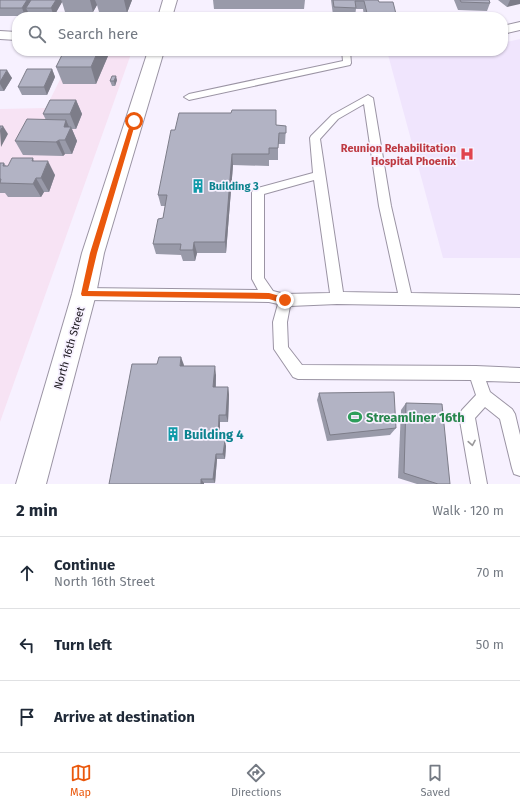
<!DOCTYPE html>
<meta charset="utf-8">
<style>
:root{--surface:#fff;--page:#f6f6f7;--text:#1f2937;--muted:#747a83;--line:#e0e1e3;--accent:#ea580c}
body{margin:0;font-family:"Fira Sans",sans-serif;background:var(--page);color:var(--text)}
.stop{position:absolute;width:12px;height:12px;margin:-9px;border:3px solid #ea580c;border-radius:50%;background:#fff}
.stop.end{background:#ea580c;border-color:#fff;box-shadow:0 1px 4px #0008}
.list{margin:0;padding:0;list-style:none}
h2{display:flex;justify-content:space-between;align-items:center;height:52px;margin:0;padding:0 16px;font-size:17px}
h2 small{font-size:13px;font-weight:400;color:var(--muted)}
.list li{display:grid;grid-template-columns:26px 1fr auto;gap:12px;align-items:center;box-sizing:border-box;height:72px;padding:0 16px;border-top:1px solid var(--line)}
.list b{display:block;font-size:15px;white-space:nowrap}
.list p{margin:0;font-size:13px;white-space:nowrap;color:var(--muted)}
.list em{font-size:13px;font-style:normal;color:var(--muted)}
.icon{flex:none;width:22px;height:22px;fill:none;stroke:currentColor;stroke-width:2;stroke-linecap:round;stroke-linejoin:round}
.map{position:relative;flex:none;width:520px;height:484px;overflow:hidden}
.search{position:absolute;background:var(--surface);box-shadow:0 1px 3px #0004;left:12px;right:12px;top:12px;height:44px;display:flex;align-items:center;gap:10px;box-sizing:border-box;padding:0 14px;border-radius:16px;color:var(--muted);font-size:15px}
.sheet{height:268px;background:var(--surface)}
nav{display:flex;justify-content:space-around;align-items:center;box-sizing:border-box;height:56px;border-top:1px solid var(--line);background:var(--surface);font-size:11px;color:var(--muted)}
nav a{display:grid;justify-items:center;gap:2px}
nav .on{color:var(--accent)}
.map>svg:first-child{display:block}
.commercial{fill:#f7e3f4}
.built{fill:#f0e5fd}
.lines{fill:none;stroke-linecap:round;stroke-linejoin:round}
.service-casing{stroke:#9b94a4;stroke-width:2}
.minor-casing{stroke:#9b94a4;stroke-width:2}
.secondary-casing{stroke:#9b94a4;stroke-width:2}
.service{fill:#fff;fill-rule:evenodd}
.minor{fill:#fff;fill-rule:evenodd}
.secondary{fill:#fff;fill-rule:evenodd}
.wall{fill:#999aa9}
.shaded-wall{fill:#7d7d89}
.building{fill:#b2b3c4;stroke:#7d7d89}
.oneway{stroke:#99989a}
.route{fill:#ea580c}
.labels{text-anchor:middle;stroke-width:3.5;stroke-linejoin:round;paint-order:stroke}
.health-label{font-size:11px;font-weight:bold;fill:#be3a42;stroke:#f7f1ff;text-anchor:end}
.culture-label{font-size:11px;font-weight:bold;fill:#0d838f;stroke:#f7f1ff;text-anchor:start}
.street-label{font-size:11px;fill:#1c191f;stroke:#f7f1ff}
.near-leisure-label{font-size:13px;font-weight:bold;fill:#27864d;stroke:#f7f1ff;text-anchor:start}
.near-culture-label{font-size:13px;font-weight:bold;fill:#0d838f;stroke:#f7f1ff;text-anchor:start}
</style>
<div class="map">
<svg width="520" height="484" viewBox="0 0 520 484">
<rect width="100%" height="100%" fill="#f7f1ff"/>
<path class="commercial" d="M74,51H132L0,422V109L46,108Z"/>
<path class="built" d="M520,39V258H443L387,51H503V43Z"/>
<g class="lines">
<defs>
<g id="service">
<path d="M342,51H350L351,63L350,65L189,100L184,97L189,94L343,61Z"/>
<path d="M368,95L373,98L391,206L411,293L520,295V307L337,304L290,306L287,322L288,347L302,365L476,366L520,368V382L486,381L490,392L512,409L515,414L520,435V476L514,474L512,468L500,419L485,407L475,418L487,484H471L459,415L462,410L476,395L471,380L298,379L293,377L274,349L273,322L278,304L269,302L84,300L79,298L77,294L79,290L84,288L258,290L252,279V192L254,189L313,173L310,138L311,136L332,115ZM364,104L379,206L398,293L343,292L320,139L338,119ZM314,180L330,293L285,294L273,291L264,278V194Z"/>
</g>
<g id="minor">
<path d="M520,22V30L503,34V26Z"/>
<path d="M0,31L17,32V40L0,39Z"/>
</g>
<g id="secondary">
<path d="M163,0H177L172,17H158Z"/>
<path d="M148,51H164L104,253L96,294L46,484H16L72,294L82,253Z"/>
</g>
</defs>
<use href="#service" class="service-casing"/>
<use href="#minor" class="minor-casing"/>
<use href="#secondary" class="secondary-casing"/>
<use href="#service" class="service"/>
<use href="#minor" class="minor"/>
<use href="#secondary" class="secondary"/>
</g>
<g class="wall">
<path d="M0,0H132L127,13L99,12L97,5L93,12H65L62,2L54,16H29L28,12L25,16H0Z"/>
<path d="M213,0H305L304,9H214Z"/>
<path d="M331,0H378L379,2L396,14L395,17H364L363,9H356L355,16L333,15Z"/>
<path d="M454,0H489L490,3L487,11L458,10Z"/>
<path d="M498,0H520L507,7Z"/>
<path d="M64,51H106L108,56L96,84H63L56,67Z"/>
<path d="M52,69L55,77L47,95H22L18,87Z"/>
<path d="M0,70L12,78L4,91H0Z"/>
<path d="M117,80L115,86H112L110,81Z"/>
<path d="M76,100L82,114L76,129H72L77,141L72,154H65L63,156L23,155L15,141L46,120L43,114Z"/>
<path d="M231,113L276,125L286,126L285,144H278V160H269V166L233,165L226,253H197L195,261H183L181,255L156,254L153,244L163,218L165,206H161L158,195L175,130Z"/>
<path d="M33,158L34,161L55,175L49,192H44L41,197H8L5,193H0V163H4L6,166H8Z"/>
<path d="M184,365V366L216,375V387H228L229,395L228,422H220V440L226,446L225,459H217L215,483H204V484H109Z"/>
<path d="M319,393L396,428L390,435L327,441L317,400Z"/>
<path d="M406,403L450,484H417L398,478L401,410Z"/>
</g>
<g class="shaded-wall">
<path d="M27,0H35L26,8L28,12L25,16L22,8Z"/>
<path d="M56,0H61L62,2L54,16L51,8Z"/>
<path d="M90,0H95L97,5L93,12Z"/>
<path d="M124,0H132L127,13Z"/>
<path d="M510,0H520V4L507,7Z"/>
<path d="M98,51H106L108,56L96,84L91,67Z"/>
<path d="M52,69L55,77L47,95L44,87Z"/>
<path d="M7,70L12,78L4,91L0,84V82Z"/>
<path d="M116,76L117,80L115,86L114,81Z"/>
<path d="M76,100L82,114L76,129L70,114Z"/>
<path d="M66,120L70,129L71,127L77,141L72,154L65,140L64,127Z"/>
<path d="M3,126L8,134L1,147L0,131Z"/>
<path d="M59,140L65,154L63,156L56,142Z"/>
<path d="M232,154L233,165L226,253L225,242Z"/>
<path d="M48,161L55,175L49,192L41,178Z"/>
<path d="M36,178L44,192L41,197L33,184Z"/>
<path d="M194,242L197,253L195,261L193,250Z"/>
<path d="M181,357L184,365L183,374L180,366Z"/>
<path d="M215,366L216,375L215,395L213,387Z"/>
<path d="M228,387L229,395L228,422L226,415Z"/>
<path d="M219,415L220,422V446L218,440Z"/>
<path d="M225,440L226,446L225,459L223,454Z"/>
<path d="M216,454L217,459L215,483L213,479Z"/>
<path d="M201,479L204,483V484H201Z"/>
</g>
<g class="building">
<path d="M0,0H27L22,8H0Z"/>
<path d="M31,0H56L51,8H26Z"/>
<path d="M333,0H378L379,2H393L396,14L367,13L364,1H355L356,8L334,7Z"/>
<path d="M460,0H489L490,3L461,2Z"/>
<path d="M64,51H98L91,67H56Z"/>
<path d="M27,69H52L44,87H18Z"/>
<path d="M0,70H7L0,82Z"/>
<path d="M112,76H116L114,81H110Z"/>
<path d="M50,100H76L70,114H43Z"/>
<path d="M232,110H276V125L286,126V133H279L278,148H269V154H232L225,242H194L193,250H180L181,244H153L158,219L163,218L167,195H158L171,130H175L179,113H231Z"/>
<path d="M27,119L66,120L64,127H71L65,140H59L56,142L15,141Z"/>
<path d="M0,126H3L0,131Z"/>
<path d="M12,158H33L32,161H48L41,178H36L33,184L0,183L1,179H0V163H4L3,166H8Z"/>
<path d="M159,357H181L180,366H215L213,387H228L226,415H219L218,440H225L223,454H216L213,479H201V484H109L132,364H157Z"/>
<path d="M394,392L396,428L330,435L319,393Z"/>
<path d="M406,403L442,404L450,484H438L404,473Z"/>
</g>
<defs><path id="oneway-chevron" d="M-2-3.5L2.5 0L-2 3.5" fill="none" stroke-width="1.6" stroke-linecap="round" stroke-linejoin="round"/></defs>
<use class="oneway" href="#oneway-chevron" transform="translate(472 443) rotate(80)"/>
<path class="route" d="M134,120L136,121L97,253L88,291L269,293L287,298V303L285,304L269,299L82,296L81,294L90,253L131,121Z"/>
<defs>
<symbol id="hospital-bare" viewBox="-9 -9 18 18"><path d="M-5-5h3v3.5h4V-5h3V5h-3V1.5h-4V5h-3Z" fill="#e0444e" stroke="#f7f1ff" stroke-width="2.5" paint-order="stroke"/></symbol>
<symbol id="building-bare" viewBox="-9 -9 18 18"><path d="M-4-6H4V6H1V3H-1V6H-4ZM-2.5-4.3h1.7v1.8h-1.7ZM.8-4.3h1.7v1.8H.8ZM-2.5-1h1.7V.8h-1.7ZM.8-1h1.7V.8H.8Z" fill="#0f9aa8" stroke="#f7f1ff" stroke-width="2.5" paint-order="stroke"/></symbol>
<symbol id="stadium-bare" viewBox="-9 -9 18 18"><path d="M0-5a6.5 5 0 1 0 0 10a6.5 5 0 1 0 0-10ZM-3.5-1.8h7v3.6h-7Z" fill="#2e9e5b" stroke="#f7f1ff" stroke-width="2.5" paint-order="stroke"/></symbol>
</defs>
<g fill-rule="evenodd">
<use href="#hospital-bare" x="457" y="144" width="20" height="20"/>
<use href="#building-bare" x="188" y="176" width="20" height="20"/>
<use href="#stadium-bare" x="345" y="407" width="20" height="20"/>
<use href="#building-bare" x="163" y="424" width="20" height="20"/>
</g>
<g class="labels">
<g class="health-label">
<text x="456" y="152">Reunion Rehabilitation<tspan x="456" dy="13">Hospital Phoenix</tspan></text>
</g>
<g class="culture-label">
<text x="209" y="190">Building 3</text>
</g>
<g class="street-label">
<text transform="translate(69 348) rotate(-74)" y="4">North 16th Street</text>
</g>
<g class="near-leisure-label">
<text x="366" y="422">Streamliner 16th</text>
</g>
<g class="near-culture-label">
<text x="184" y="439">Building 4</text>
</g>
</g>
</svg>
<div class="stop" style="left:134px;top:121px"></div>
<div class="stop end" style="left:285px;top:300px"></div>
<div class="search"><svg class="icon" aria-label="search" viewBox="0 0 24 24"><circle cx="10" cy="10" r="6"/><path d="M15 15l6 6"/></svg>Search here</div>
</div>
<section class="sheet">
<h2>2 min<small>Walk · 120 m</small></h2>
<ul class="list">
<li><svg class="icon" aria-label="ahead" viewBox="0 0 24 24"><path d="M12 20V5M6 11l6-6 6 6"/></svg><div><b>Continue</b><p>North 16th Street</p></div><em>70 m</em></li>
<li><svg class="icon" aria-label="left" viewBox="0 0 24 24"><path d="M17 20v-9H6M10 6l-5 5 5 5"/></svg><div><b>Turn left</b></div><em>50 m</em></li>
<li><svg class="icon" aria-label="arrive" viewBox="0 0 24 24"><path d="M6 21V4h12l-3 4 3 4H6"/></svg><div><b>Arrive at destination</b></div></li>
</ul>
</section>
<nav>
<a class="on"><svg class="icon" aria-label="map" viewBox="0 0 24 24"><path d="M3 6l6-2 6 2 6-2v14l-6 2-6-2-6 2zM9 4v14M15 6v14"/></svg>Map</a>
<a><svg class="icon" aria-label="directions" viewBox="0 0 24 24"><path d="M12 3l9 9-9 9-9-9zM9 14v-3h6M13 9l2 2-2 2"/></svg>Directions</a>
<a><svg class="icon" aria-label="saved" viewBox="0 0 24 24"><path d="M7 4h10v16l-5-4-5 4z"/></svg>Saved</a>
</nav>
